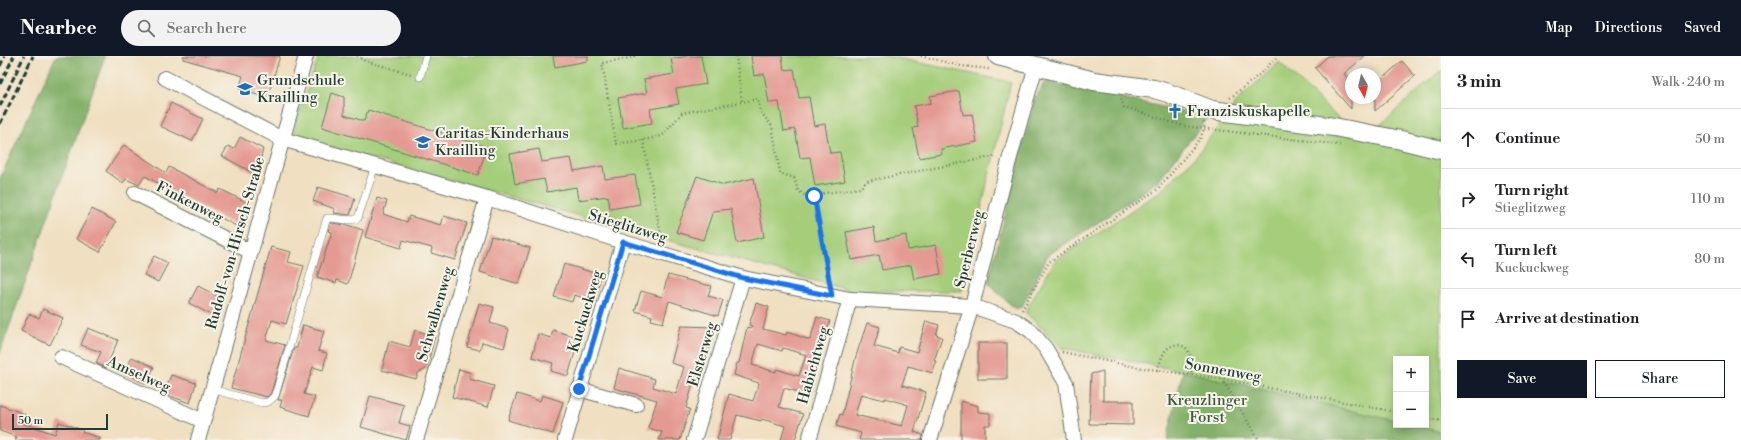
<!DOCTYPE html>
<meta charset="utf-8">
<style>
:root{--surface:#fff;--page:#f2f2f2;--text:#202124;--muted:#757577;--line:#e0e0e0;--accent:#111827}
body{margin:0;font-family:"Libre Bodoni",serif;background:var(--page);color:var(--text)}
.controls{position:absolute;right:12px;bottom:12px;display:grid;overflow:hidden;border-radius:0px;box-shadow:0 2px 10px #0003}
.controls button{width:36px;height:36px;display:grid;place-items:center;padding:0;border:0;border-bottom:1px solid var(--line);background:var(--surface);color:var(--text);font:20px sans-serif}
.compass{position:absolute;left:1345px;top:12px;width:36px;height:36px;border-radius:50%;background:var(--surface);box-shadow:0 2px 10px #0003;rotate:172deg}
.scale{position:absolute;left:12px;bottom:10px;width:96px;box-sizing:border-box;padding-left:4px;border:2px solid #1f3d34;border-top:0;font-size:11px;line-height:14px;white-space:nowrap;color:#1f3d34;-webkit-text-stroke:3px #f7f3e8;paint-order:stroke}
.stop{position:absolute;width:12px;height:12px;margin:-9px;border:3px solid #1a73e8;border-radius:50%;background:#fff}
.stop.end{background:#1a73e8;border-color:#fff;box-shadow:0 1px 4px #0008}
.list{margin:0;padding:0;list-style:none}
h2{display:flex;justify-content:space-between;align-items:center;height:52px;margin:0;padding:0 16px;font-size:17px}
h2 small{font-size:13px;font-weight:400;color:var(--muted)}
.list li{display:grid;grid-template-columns:26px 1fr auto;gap:12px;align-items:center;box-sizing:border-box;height:60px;padding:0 16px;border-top:1px solid var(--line)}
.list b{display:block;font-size:15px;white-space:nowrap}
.list p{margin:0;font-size:13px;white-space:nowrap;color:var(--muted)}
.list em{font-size:13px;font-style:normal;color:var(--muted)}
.actions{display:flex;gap:8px;padding:12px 16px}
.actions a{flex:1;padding:9px 0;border:1px solid var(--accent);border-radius:0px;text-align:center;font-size:14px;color:var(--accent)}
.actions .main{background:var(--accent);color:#fff}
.icon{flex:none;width:22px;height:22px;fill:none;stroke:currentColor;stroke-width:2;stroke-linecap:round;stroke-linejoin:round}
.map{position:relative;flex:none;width:1441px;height:384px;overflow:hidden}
header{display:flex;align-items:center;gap:24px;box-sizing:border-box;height:56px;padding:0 20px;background:var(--accent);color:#fff}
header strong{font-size:19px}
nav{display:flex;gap:22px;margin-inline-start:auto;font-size:14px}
.search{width:280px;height:36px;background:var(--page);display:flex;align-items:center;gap:10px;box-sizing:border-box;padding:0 14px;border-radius:22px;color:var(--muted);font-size:15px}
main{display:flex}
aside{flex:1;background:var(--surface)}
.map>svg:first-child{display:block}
.green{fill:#a5ce7a;stroke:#628657}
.forest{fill:#84b16a;stroke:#52774f}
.building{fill:#e49a92;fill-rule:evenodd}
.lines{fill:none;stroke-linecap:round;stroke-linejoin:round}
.service-casing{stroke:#687665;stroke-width:8}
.minor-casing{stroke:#687665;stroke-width:16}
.tertiary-casing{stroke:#687665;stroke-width:20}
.path{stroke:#687665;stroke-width:2.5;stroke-dasharray:1 3;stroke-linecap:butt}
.service{stroke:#fff;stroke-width:7}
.minor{stroke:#fff;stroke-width:14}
.tertiary{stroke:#fff;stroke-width:18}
.rail{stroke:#1f3d34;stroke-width:3;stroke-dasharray:6 3;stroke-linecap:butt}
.route{stroke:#1a73e8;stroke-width:5}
.labels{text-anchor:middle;stroke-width:4;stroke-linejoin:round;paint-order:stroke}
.poi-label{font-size:15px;fill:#1f3d34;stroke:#f7f3e8;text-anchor:start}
.street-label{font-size:15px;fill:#1f3d34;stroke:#f7f3e8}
.park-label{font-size:15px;fill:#3a5a42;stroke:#f7f3e8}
</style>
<header>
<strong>Nearbee</strong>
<div class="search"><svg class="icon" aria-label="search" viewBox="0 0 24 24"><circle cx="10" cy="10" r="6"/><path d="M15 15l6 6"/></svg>Search here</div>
<nav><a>Map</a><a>Directions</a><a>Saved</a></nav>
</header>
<main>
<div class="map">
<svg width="1441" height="384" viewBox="0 0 1441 384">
<rect width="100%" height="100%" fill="#f7f3e8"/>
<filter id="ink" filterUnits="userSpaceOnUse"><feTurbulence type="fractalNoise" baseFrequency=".025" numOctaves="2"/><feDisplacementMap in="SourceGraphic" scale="8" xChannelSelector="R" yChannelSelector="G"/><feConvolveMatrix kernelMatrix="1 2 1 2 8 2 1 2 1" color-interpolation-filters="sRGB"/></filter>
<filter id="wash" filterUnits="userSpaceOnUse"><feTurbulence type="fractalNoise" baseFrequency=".012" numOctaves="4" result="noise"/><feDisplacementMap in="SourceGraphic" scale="16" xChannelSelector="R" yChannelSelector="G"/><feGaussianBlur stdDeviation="0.9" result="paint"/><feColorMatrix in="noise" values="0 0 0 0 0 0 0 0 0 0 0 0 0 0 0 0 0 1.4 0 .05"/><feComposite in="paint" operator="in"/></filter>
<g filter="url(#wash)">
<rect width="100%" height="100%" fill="#f0dfc0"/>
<g class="green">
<path d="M319,0H887L1011,26L962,235H852L297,82L294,73Z"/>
<path d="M1279,6L1343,67L1379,70L1441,14V376L1412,369H1426V303H1396V365L1183,315L1062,292L1025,256L1054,206L1159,136L1197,99L1238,44Z"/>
</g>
<g class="forest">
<path d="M56,0H105L0,297V122Z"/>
<path d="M1045,25L1208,61L1157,126L1096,168L1048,199L1022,251L1015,253L988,227L1034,45Z"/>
<path d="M1183,315L1396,365V369H1412L1441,376V384H1167Z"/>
</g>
<g id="blocks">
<g class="building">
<path d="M183,0H280L267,42L239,33L243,20L183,3Z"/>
<path d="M553,0H588V5L555,11Z"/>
<path d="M688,0H701L706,28L676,33L679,48L650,53L652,67L623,72L618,42L647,37L644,23L674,18L671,3Z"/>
<path d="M751,0H782L784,14L794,13L799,42L809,41L814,70L825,68L830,97L840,96L845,125L815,130L810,101L800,102L795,73L784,75L779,46L769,47L764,18L754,20Z"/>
<path d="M1328,0H1365L1344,18L1351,26V53L1315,12Z"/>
<path d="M1402,5L1415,20L1375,55V29Z"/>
<path d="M959,35L963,59L972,58L977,86L941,93L942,98L919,102L913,72L918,71L914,50L931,47L930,40Z"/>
<path d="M332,37L344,41V59L364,65L368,54L487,91L478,119L322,71Z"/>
<path d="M171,47L203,63L192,85L160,70Z"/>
<path d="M240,81L263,93L257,119L222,100L228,90L234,93Z"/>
<path d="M124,89L166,117L169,111L218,137L220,133L250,148L238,171L145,120L139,129L126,123L123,127L106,115Z"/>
<path d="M539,93L542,106L571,102L574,115L603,110L605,123L635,119L640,148L610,153L608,140L578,144L576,131L547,136L544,123L515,128L510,98Z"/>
<path d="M697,120L724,129L754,122L764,181L737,187L731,153L713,155L703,184L676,176Z"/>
<path d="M318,131L355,142L350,159L334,157L335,153L313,145Z"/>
<path d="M377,142L387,145L383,158L407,166L409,160L441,169L444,160L467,167L455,204L431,197L432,192L403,184L401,192L365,181Z"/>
<path d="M92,153L116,166L100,196L76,183Z"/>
<path d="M331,167L347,169L363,174L348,228L337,224L336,227L317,221L332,176L328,175Z"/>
<path d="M874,171L876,185L906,179L908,194L936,189L941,218L914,223L911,209L882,214L879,199L851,204L846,176Z"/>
<path d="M491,180L530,192L519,228L480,216Z"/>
<path d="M271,191L291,196L288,206L304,210L286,268L272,264L266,284L285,289L271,337L267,341L231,332Z"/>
<path d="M154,200L168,207L158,226L144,219Z"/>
<path d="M564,208L601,219L594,245L574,239L572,246L554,241Z"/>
<path d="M668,219L711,230L708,240L723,244L718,260L669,245L663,267L651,264L652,260L635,255L641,235L662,241Z"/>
<path d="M198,230L223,243L213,260L189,247Z"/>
<path d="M479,247L494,251L490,267L509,273L504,292L482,286L480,294L467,291Z"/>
<path d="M756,247L769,251L763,273L786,279L787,276L810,284L817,261L830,265L822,291H823L821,297L811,326L813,327L809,339L784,332L779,351L803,358L795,384H781L785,370L762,363L761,365L737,359L730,384H717L729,338L753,345L759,327L734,319L737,307H739L747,271L752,272V270L749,269ZM758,288L782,295L783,292L806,299L799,320L776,313V316L752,309Z"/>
<path d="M43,253L63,262L50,289L21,275L29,258L39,262Z"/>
<path d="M926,265L939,269L936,279L942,281L934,305H936L933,317L908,310L902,329L926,336L914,376L923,379L922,384H859L861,377L836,370L840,358L842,359L856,300L867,267L880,271L874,290L898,297L899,291L917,296ZM861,338L884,344L885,342L908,349L902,370L855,359Z"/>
<path d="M303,269L324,275L318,295L327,297L323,314L313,311L304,338L315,341L309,360L280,351L282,344H278L294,292H297Z"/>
<path d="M681,270L716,271L702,316L697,314L686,352L690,353L680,384H659L662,376L648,372L657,344L614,332L619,312L655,323L653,331L676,338L684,311L671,307Z"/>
<path d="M88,272L118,284L106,312L96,307L101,296L81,289Z"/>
<path d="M415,274L435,280L426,313L418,317L416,323L382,314L389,285L410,291Z"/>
<path d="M553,274L579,282L568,320L551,315L553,307L532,301L538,278L551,282Z"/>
<rect x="978" y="287" width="29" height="36"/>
<path d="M132,301L154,311L146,327L124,317Z"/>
<path d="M459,313L471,317L469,323L494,330L488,351L452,341Z"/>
<path d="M1103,315V345H1133V369L1089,368L1091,318Z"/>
<path d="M171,319L196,327L190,347L164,338Z"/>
<path d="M517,338L540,345L542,339L563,346L553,378L508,364Z"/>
<path d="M370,340L404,349L399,367L410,370L406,384L361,371Z"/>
<path d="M961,345L978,350V356L990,357V369H985V384H961Z"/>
<path d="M0,349L25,358L22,367L55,378L59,366L83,374L82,376L100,382V384H15L17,381L0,375Z"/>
</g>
</g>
</g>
<g filter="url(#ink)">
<use href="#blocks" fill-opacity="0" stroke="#687665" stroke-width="1"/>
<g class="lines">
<defs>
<g id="service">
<path d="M420,21L426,0"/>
<path d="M211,333L262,347L268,346L275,340L325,168L327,162C338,161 348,167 358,162L375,110"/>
</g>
<g id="minor">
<path d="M165,22L282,83L487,142L623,186L743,222L850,243L972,250L1016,265L1031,275L1046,293L1066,327L1074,384"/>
<path d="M135,137L251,196"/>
<path d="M61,301L203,365"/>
<path d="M579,333L636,349"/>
<path d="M198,384L306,0"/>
<path d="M416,384L487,142"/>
<path d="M565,384L623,186"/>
<path d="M694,384L743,222"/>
<path d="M809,384L850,243"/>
<path d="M930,384L972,250L1010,101L1036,10"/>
</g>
<path id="tertiary" d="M998,0L1094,25L1154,33L1168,37L1212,54L1334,71L1401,84L1441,94"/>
</defs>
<use href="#service" class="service-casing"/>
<use href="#minor" class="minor-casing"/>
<use href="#tertiary" class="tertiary-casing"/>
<g class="path">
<path d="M357,0L365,5L411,18"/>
<path d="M634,0V1L602,7L616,88L643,84L662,80L682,57L758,43L760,55L772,70L780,117L794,122L798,134L805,140L860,132L867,125L997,100"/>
<path d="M736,0L742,46"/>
<path d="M921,0L961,10L989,13"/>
<path d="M1230,42L1260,18L1278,0"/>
<path d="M1121,43L1124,51L1184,70L1340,89"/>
<path d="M643,84L662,184"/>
<path d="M814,140L829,227"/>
<path d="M1022,254L1049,206L1158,133L1200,83L1204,73V66"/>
<path d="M1062,296L1136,311L1222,323L1396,356"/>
<path d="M1157,314C1160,307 1162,298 1167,293C1170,290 1174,288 1179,289C1193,291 1191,307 1191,319"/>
<path d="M1222,323L1259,384"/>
<path d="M1426,362L1441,365"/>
</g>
<use href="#service" class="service"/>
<use href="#minor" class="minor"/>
<use href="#tertiary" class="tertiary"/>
<g class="rail">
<path d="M0,10L5,0"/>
<path d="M0,28L14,0"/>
<path d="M0,50L24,0"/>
<path d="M0,68L33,0"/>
</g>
</g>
</g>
<g class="lines" filter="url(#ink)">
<path class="route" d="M579,333L623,186L743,222L832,240L814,140"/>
</g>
<defs>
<symbol id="school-bare" viewBox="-9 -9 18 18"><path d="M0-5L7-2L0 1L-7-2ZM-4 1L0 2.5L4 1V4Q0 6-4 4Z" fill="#1f6fb2" stroke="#f7f3e8" stroke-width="2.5" paint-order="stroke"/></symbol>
<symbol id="church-bare" viewBox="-9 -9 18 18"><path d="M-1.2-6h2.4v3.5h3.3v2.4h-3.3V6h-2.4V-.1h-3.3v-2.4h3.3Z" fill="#1f6fb2" stroke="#f7f3e8" stroke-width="2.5" paint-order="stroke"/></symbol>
</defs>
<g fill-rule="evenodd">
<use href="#school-bare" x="234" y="22" width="22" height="22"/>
<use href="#church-bare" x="1164" y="44" width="22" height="22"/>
<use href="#school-bare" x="412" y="75" width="22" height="22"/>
</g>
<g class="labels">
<g class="poi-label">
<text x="257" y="29">Grundschule<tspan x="257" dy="17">Krailling</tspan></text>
<text x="1187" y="60">Franziskuskapelle</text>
<text x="435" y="82">Caritas-Kinderhaus<tspan x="435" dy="17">Krailling</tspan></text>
</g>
<g class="street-label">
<text transform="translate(190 146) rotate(27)" y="5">Finkenweg</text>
<text transform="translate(628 170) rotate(17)" y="5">Stieglitzweg</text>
<text transform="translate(235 187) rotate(-74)" y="5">Rudolf-von-Hirsch-Straße</text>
<text transform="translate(969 193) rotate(-76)" y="5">Sperberweg</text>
<text transform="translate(585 255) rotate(-73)" y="5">Kuckuckweg</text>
<text transform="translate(435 258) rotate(-74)" y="5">Schwalbenweg</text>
<text transform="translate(702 298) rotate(-73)" y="5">Elsterweg</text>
<text transform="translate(813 309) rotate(-74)" y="5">Habichtweg</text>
<text transform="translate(1223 314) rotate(10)" y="5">Sonnenweg</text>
<text transform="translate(139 318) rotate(24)" y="5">Amselweg</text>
</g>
<g class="park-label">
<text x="1207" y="349">Kreuzlinger<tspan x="1207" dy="17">Forst</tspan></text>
</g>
</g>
</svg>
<div class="controls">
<button>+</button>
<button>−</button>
</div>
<svg class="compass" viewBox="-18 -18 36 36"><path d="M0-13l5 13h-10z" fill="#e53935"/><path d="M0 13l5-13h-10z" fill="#757577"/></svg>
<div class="scale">50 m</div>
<div class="stop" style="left:814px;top:140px"></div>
<div class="stop end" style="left:579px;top:333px"></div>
</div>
<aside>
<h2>3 min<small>Walk · 240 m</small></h2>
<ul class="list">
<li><svg class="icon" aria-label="ahead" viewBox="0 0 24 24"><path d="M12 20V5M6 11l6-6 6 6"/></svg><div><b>Continue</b></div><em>50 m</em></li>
<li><svg class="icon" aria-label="right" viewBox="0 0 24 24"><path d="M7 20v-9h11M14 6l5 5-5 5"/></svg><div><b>Turn right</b><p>Stieglitzweg</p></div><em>110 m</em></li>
<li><svg class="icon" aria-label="left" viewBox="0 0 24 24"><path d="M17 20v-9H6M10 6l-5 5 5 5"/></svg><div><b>Turn left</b><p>Kuckuckweg</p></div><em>80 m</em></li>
<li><svg class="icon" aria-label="arrive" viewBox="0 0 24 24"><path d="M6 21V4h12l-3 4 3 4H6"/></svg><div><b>Arrive at destination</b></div></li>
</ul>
<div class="actions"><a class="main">Save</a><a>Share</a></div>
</aside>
</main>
